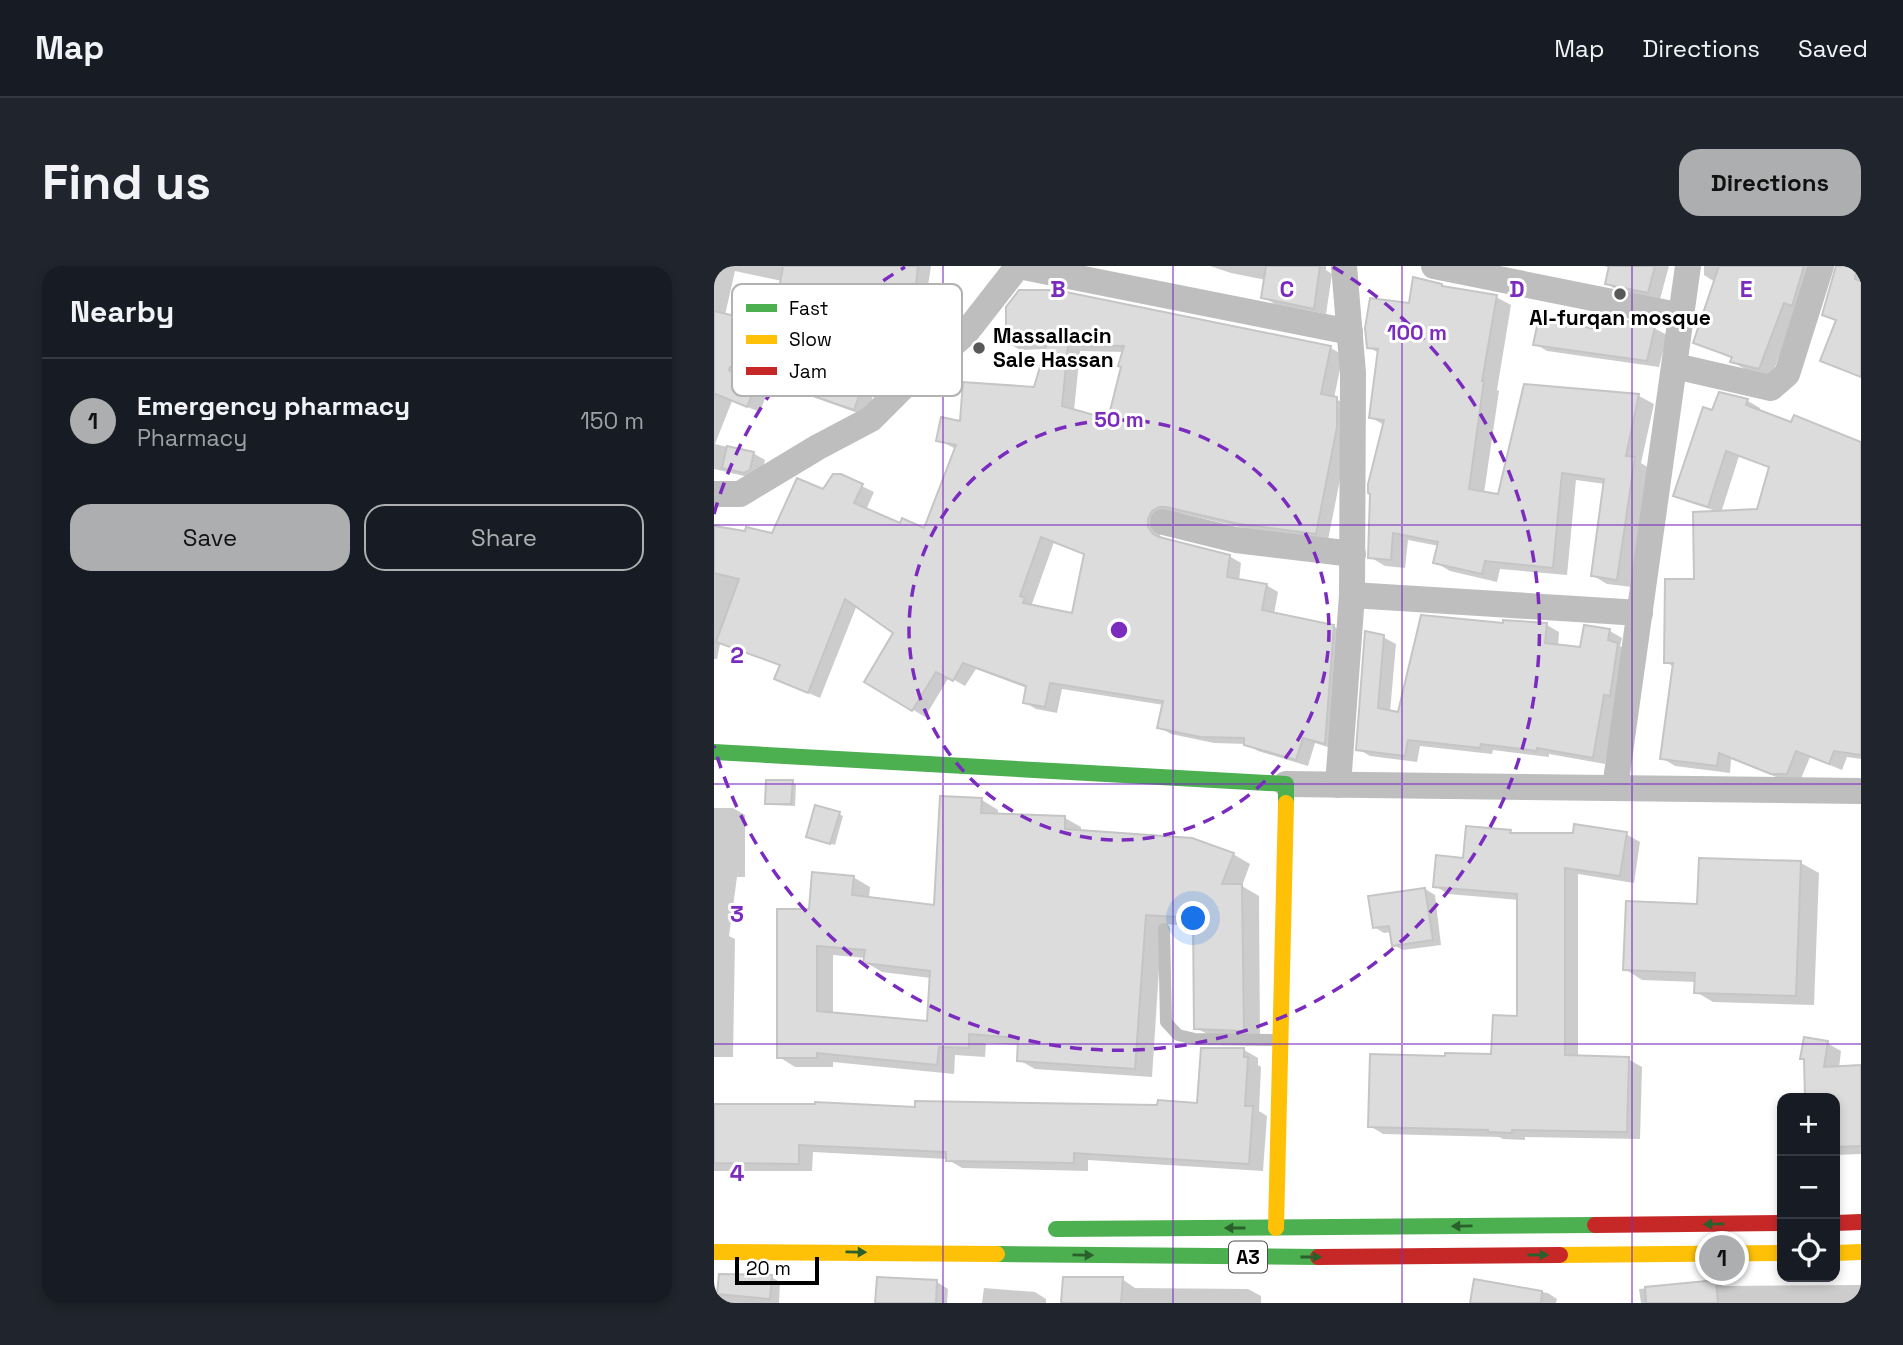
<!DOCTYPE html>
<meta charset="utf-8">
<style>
:root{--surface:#171b24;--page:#20242c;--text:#f1f3f6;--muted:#9ea1a6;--line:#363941;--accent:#adaeaf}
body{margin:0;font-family:"Space Grotesk",sans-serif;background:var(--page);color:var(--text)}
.controls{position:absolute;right:21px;bottom:21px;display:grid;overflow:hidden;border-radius:14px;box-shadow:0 4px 10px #0003}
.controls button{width:63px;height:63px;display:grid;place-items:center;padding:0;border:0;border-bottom:2px solid var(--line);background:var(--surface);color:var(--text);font:35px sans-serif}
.scale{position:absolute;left:21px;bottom:18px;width:84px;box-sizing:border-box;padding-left:7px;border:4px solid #000;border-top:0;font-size:19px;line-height:24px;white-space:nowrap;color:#000;-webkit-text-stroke:5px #fff;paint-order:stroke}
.you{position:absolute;left:480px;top:653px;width:24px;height:24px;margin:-18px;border:5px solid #fff;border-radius:50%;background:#1a73e8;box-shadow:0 0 0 10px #1a73e833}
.badge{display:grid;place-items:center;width:46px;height:46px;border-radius:50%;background:var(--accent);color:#111;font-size:23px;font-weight:700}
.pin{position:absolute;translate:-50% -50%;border:4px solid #fff;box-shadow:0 2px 7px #0006}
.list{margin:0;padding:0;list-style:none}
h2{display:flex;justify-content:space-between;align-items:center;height:91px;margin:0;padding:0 28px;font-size:30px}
h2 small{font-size:23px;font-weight:400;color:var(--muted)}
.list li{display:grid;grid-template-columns:46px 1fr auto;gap:21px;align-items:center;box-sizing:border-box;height:126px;padding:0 28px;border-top:2px solid var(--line)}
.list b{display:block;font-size:26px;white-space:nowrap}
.list p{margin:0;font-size:23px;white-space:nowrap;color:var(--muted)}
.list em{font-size:23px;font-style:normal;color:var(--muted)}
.actions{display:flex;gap:14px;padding:21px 28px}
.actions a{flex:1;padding:16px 0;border:2px solid var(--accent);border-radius:21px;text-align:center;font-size:24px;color:var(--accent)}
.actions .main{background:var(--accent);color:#111}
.icon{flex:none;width:38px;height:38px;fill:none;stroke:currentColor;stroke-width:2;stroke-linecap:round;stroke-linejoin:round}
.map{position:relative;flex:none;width:1147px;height:1037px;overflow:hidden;border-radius:21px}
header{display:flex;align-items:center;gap:42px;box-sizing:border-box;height:98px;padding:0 35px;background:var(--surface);border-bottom:2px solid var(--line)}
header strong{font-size:33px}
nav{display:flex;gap:38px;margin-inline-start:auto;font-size:24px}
.intro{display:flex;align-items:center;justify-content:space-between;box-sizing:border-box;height:168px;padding:0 42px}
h1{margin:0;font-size:49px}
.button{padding:18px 32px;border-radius:21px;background:var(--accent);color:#111;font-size:24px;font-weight:700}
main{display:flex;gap:42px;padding:0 42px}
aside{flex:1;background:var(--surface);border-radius:21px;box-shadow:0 4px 10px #0003}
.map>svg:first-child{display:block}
.shadow{fill:#0003;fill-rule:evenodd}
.building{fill:#dcdcdc;stroke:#c5c5c5;stroke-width:2;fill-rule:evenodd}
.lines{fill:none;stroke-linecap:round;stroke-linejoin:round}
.lane{stroke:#bebebe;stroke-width:12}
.street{stroke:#bebebe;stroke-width:26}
.fast{stroke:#4caf50;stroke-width:16}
.slow{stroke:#ffc107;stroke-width:16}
.jam{stroke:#c62828;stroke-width:16}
.oneway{fill:#2a602c}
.grid{fill:none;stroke:#7b2cbf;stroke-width:2;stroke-opacity:0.55}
.ring{fill:none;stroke:#7b2cbf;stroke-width:3.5;stroke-dasharray:12 9}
.poi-dot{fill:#595959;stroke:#fff;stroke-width:2.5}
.labels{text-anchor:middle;stroke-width:6;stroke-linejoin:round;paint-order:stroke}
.shield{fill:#fff;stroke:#4c4c4c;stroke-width:2}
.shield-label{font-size:19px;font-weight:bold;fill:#000}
.poi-label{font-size:21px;font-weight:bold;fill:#000;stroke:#fff}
.key{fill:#fff;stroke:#b2b2b2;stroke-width:2}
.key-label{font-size:19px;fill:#000}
.grid-label{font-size:23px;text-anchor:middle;font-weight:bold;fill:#7b2cbf;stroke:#fff;stroke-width:6;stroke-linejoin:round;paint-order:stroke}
.centre{fill:#7b2cbf;stroke:#fff;stroke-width:3.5}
.ring-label{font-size:21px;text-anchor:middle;font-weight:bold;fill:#7b2cbf;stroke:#fff;stroke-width:6;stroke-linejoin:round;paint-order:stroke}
</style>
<header>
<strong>Map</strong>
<nav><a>Map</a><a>Directions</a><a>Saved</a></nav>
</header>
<div class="intro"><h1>Find us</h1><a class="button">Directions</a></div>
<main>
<aside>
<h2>Nearby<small></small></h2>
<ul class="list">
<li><span class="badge">1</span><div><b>Emergency pharmacy</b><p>Pharmacy</p></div><em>150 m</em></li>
</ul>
<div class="actions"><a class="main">Save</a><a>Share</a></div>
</aside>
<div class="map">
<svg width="1147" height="1037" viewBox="0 0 1147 1037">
<rect width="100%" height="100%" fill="#fff"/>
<g class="shadow">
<path d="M0,0H217L212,33L239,45L230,72L198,61L194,71L182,65L175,86H168L167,107L152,150L29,106L26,112L52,130L46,146L18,135L1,178L39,187L51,194L48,210L43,213L0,203ZM21,5L68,15L61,61L11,49Z"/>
<path d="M496,0H612V4L618,8L612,48L561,38L549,31L552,14L517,7Z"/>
<path d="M889,0H955L946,33L905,25L893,18L897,2Z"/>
<path d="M990,0H1106L1083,43L1058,109L1031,103L1018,96L1019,93L981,76L1001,16L990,9Z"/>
<path d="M1124,0H1147V112L1108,95L1123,55L1110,48Z"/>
<path d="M727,19L734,23L782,31L797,39L783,124L785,125L770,227L786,230L811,120L925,130L940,138L927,197L935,202L918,321L893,318L878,309L891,218L862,214L853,309L786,303L783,316L736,305L721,296L725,280L694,274L691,302L671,300L656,291L670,159L656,151L665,87L654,81L696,39Z"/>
<path d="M343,26L617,82L629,89L620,132L635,140V168L614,274L538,264L466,247H458L445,260L446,269L449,274L515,290L527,297L525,315L552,319L564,326L560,348L619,360L632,367L623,484L601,477L594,500L544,485L532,478L500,477L457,468L445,461L450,439L348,423L343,447L322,443L310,436L313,422L262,403L251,420L235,411L211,451L152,415L181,367L143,339L106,432L62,413L67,400L6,378L3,393H0V261L59,269L127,210L160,226L152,244L187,260L211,264L242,183L224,174L248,157L321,123L333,83L306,84L294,77ZM366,85L410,86L409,101L395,155L360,145ZM340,276L372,289L359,349L318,338Z"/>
<path d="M940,62L953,69L945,101L833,85L821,78L883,65Z"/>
<path d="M1006,128L1034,135L1046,142L1045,146L1147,178V493L1133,491L1128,504L1096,491L1086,515H1072L1017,493L1016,507L961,500L948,492L960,401L952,396L1005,246L974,236L961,229ZM1025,190L1057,202L1045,245L1007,247Z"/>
<path d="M791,356L833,359L845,366L844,381L868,383L896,365L908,372L906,380L916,385L891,498L835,488V491L779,484L778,488L706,480L703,496L656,490L644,483L669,371L682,378L676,446L686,448L791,359Z"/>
<path d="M78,516L82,519L81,540L57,539L53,537Z"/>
<path d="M268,534L284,544V549L351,552L367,561V566L519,588L536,598L528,620L545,630L546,773L499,771L482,762L481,660L448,658L438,811L321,803L305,794L306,779L272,777L271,791L241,789L240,808L119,796V801H81L65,791L97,644L139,611L156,621L155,633L221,641ZM119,689L152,692L151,696L168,706L217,712L215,757L119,748Z"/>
<path d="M0,542H19L31,549V611H23L15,670L21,673L19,791H0Z"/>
<path d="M125,548L129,550L121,579L98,572Z"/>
<path d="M796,565L802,569L912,568L926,576L920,617L864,608V792L914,793L928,801L926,873L811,871V874L789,873L785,871L669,868L656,860L733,792L779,789L805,752V634L734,628L721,620L751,594Z"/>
<path d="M1087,597L1105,607L1100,739L999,736L982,726V716L928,714L911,703L985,640Z"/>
<path d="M711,623L721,629L727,679L689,684L679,679L677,666L670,667L660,661Z"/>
<path d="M1113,777L1127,785L1125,802L1147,801V888L1121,889V832H1093L1091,794Z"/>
<path d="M530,784L544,792V799L547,801L545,845L553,850L549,905L374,894V905L248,902L233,893L99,886L98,905H0V840L202,842L485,839Z"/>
<path d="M7,1010L57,1011L66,1016L65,1037H4Z"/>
<path d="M408,1013L421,1022L534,1023L547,1030V1037H349Z"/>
<path d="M762,1015L834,1027L843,1033L842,1037H758Z"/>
<path d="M223,1016L234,1023L233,1037H163Z"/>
<path d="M1002,1016L1009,1020L1147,1019V1037H927L925,1023Z"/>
<path d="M270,1022L321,1026L332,1033V1037H268Z"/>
</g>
<g class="building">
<path d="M69,0H204L201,27L228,37L218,67L186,55L181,65L170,60L163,80H156V99L140,144L16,101L15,104L41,122L33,141L2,128L0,133V45L59,59Z"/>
<path d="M552,0H606L600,43L547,32Z"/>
<path d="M895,0H941L934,27L891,18Z"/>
<path d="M1005,0H1090L1078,40L1070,37L1045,103L1016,96L1018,91L979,77Z"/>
<path d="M1122,0H1142L1141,13L1147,15V111L1106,95L1122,54L1108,49Z"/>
<path d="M699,11L728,18V20L783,29L768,115H770L755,223L784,228L810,118L925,128L912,190L921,191L903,314L877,310L890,213L848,207L839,302L771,295L768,308L719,297L724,276L679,267L677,294L654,292L656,228L654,227V218L670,154L655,152L664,83L653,82L651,62L656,32L695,37Z"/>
<path d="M305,24H342L617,80L607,128L623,131V161L602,268L525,258L452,241H445L438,245L434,253V261L439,268L445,271L516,289L513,311L553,318L548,344L620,359L611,478L589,472L582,494L530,479V472L486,471L443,462L449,435L336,417L331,441L309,437L312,420L249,397L239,415L222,406L198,445L150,416L179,367L131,333L94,427L60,413L66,399L2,376L25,313L0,307V260L31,265L32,261L58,267L83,212L109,223L119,208H127L149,218L140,237L186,257L188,252L210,262L242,179L222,175L227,151L246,155L249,116L320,121L333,77L292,78V41ZM354,79L410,80L404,100L407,101L394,153L348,140ZM327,271L370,288L358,347L309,337L311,332L306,330Z"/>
<path d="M884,49L941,61L933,95L819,79L825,51L881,63Z"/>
<path d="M1005,126L1034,133L1032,139L1077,156L1080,149L1147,176V489L1120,485L1115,498L1082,485L1073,508H1057L1005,487L1003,500L946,493L959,397H950L951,313H980L979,246L1043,243L1055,201L1012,185L994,241L959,230L989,141L998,144Z"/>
<path d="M13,180L40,186L36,204L30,207L8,202Z"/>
<path d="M707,349L789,357V354L833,357L831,377L866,381L870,359L896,363L894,374L904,377L896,430L890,429L879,492L823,482V485L767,478L766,482L694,474L691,490L642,484L651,365L670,369L664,442L684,446Z"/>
<path d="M52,514H79L77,538H51Z"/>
<path d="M226,530L268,532L267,547L351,550V563L478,572L520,587L508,618H528L530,765L480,763L479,652L432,649L421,803L303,795L304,772L255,768V782L225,781L223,799L103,787V792H63V643H95L98,606L140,610L138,629L220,639ZM103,680L151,684L149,697L216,705L213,755L103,745Z"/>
<path d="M101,539L126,546L116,578L92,571Z"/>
<path d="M860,558L913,566L906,610L851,602V789L915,791L913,866L798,864V867L774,866V864L654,861L656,788L731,790V787L777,788L779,749L803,750V628L719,621L722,589L749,592L752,560L797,564L796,567H859Z"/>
<path d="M985,592L1087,595L1082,730L980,727L981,707L909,704L912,635L983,638Z"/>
<path d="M711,622L719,674L678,680L675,660L659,662L654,630Z"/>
<path d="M1090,771L1114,775L1110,801L1147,799V880L1121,881V832H1091L1090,793H1086Z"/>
<path d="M487,782H530V791H534L531,840H539L535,898L360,887V897L232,895V886L85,879V898L0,897V838H101V836L201,841V835L443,839L444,834L483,837Z"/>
<path d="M5,1008L58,1009L56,1033L3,1028Z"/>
<path d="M163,1011L223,1014L222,1037H161Z"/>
<path d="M349,1011H409L407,1037H347Z"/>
<path d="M760,1013L828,1025L827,1037H756Z"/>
<path d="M1002,1014L1004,1037H932L931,1021Z"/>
</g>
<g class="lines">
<path class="lane" d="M450,663L452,756L464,769L481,773L562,774"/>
<g class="street">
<path d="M720,0L968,50"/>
<path d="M961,100L1057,122L1073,108L1107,0"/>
<path d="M0,228H26L104,181L157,153L187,123L251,68L304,0L636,66"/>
<path d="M449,256L522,274L639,288"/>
<path d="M638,329L926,347"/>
<path d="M572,518L1147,525"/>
<path d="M624,519L638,329L639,107L630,0"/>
<path d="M901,522L974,0"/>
</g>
<g class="fast">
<path d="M0,486L572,518V537"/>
<path d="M342,963L881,959"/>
<path d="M283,988L604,991"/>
</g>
<g class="slow">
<path d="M562,962L572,537"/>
<path d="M0,986L283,988"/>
<path d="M1121,987L1147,986"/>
<path d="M846,989L1068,987"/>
</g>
<g class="jam">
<path d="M1121,957L1147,956"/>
<path d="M881,959L1068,957"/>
<path d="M604,991L846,989"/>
</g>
</g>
<defs><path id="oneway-solid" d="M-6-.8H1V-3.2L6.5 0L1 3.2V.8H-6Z" transform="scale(1.75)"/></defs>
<g class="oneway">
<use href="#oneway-solid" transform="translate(1000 958) rotate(179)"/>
<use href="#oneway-solid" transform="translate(748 960) rotate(179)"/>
<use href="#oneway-solid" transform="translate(521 962) rotate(180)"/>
<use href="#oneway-solid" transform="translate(142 986) rotate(1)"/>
<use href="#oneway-solid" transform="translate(369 989) rotate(1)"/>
<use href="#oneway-solid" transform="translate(824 989)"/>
<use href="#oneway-solid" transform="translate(597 991)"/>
</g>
<path class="grid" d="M229,0V1037M459,0V1037M688,0V1037M918,0V1037M0,259H1147M0,518H1147M0,778H1147"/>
<g class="ring">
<circle cx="405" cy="364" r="210"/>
<path d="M0 248A421 421 0 0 1 191 1M619 1A421 421 0 1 1 0 480"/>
</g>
<g class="poi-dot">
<circle cx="906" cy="28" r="7"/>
<circle cx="265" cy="82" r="7"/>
</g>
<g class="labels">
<rect class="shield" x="515" y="975.5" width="38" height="31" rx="5"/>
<g class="shield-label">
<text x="534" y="998">A3</text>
</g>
<g class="poi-label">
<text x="906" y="59">Al-furqan mosque</text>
<text x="279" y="77" text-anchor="start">Massallacin<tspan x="279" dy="24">Sale Hassan</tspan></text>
</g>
</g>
<rect x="18" y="18" width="230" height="112" rx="10" class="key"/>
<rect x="32" y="38" width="31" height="8" fill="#4caf50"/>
<rect x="32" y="69" width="31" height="9" fill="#ffc107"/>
<rect x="32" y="101" width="31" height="8" fill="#c62828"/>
<g class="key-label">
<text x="75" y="49">Fast</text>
<text x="75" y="80">Slow</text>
<text x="75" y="112">Jam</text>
</g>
<g class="grid-label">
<text x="344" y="31">B</text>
<text x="573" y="31">C</text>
<text x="803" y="31">D</text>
<text x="1032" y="31">E</text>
<text x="23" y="397">2</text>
<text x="23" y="656">3</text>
<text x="23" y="915">4</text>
</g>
<circle cx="405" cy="364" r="10" class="centre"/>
<g class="ring-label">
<text x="703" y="74">100 m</text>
<text x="405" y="161">50 m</text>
</g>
</svg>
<div class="controls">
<button>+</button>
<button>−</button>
<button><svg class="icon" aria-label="locate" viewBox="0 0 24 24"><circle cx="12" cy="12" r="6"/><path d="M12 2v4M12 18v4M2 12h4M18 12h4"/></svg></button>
</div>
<div class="scale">20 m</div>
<div class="you"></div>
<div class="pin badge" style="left:1008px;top:992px">1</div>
</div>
</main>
